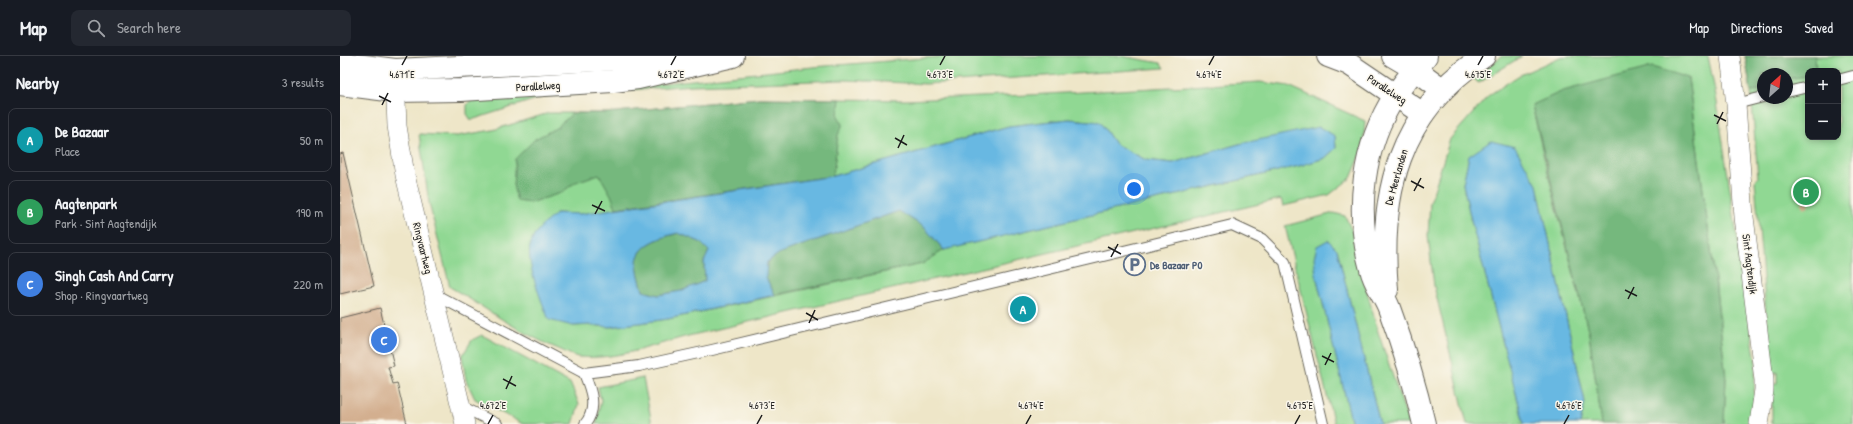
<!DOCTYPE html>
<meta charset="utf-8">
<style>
:root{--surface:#171b24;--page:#242831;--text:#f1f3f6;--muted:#9ea1a6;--line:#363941;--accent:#db2777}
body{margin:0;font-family:"Patrick Hand",sans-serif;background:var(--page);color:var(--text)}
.controls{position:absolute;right:12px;top:12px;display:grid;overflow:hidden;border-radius:8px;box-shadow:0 2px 6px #0003}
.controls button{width:36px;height:36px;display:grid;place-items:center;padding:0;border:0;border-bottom:1px solid var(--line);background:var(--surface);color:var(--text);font:20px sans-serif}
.compass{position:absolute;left:1417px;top:12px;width:36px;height:36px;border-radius:50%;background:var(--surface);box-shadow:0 2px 6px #0003;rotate:27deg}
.you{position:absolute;left:794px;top:133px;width:14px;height:14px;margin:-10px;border:3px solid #fff;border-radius:50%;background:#1a73e8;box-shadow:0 0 0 6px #1a73e833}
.badge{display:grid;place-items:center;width:26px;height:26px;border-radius:50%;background:var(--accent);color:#fff;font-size:13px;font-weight:700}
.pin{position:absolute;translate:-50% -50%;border:2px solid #fff;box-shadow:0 1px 4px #0006}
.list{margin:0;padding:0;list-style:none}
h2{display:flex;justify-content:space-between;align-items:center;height:52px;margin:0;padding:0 16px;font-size:17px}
h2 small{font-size:13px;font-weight:400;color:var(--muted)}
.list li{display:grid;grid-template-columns:26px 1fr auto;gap:12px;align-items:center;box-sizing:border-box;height:64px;margin:0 8px 8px;padding:0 8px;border:1px solid var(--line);border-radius:8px}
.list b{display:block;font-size:15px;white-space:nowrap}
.list p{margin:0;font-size:13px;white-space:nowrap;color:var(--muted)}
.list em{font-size:13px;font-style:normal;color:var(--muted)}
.icon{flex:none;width:22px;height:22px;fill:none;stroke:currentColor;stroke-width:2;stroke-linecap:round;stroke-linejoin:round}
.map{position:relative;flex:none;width:1513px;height:368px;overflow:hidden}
header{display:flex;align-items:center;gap:24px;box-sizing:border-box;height:56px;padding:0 20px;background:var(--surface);border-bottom:1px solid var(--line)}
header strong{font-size:19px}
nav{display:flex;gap:22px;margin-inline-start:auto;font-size:14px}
.search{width:280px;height:36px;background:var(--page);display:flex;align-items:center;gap:10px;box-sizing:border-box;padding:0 14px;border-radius:8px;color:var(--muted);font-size:15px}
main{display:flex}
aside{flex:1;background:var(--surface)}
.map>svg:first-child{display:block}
.green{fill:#90d893;stroke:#567a58;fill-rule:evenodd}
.forest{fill:#74b87d;stroke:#486a4c}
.water{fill:#67b8e2;stroke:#426a7f;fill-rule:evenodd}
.building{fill:#d3af8f}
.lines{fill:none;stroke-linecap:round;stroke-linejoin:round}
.lane-casing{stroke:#666358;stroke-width:12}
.street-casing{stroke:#666358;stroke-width:20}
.secondary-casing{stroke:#666358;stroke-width:24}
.lane{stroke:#fff;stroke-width:10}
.street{stroke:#fff;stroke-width:19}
.secondary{stroke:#fff;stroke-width:22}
.ticks{fill:none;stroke:#1c1c1c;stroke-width:1.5}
.labels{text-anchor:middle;stroke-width:3;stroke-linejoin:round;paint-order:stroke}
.street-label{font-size:11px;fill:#1c1c1c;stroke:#fbf7ec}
.service-label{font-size:11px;font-weight:bold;fill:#4e5e75;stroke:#fbf7ec;text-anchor:start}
.ticks-label{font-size:10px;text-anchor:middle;fill:#1c1c1c;stroke:#fbf7ec;stroke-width:3;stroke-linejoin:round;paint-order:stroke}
</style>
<header>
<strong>Map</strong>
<div class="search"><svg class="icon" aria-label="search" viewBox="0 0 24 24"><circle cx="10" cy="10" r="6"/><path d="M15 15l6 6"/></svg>Search here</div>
<nav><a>Map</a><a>Directions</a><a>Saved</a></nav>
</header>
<main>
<aside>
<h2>Nearby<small>3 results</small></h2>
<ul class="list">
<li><span class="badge" style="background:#0f9aa8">A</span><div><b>De Bazaar</b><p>Place</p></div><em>50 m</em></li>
<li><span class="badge" style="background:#2e9e5b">B</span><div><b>Aagtenpark</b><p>Park · Sint Aagtendijk</p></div><em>190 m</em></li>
<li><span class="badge" style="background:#3f7fe0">C</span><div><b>Singh Cash And Carry</b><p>Shop · Ringvaartweg</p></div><em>220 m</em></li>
</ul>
</aside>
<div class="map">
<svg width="1513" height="368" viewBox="0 0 1513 368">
<rect width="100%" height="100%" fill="#fbf7ec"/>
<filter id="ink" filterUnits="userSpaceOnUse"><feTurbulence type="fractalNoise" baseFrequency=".025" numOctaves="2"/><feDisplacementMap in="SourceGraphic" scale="8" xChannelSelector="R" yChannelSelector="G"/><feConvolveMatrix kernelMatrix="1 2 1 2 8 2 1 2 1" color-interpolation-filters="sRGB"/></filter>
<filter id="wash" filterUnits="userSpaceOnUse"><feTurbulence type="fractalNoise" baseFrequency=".012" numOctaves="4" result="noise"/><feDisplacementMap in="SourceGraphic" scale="16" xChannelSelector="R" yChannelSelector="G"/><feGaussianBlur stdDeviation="0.9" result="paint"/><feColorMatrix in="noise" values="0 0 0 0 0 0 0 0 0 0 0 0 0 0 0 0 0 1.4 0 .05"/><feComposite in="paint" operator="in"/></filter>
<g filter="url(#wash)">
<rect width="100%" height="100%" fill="#eee6c8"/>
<g class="green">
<path d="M610,0H781L821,7L824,12L586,28L505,24L353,29L203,41L131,64L127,58V49L134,41L260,34L473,11Z"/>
<path d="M1162,0H1182L1139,27L1132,22Z"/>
<path d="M1229,0H1368L1376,40L1416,307L1412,368H1384L1386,322L1375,224L1348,22L1192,49L1204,102L1249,278L1262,368H1240L1245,346L1197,129L1129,100L1123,128L1131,164L1184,368H1127L1094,230L1088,180L1090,147L1110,83L1149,39L1178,20L1220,1Z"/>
<path d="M1405,0H1513V368H1432V328L1437,327V316L1431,318L1415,125L1418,122L1411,35ZM1468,15H1498V81H1468ZM1423,18H1447V42H1423Z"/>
<path d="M920,26L949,30L1025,65L1023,94L1011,122L989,139L943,150L941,143L348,280C310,290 278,304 238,301C232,300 226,296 221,294C182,279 146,252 110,231L89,147L79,78L117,80L153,74L209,57H266L419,42L566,44L689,39ZM729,63L760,66L775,88L806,104L833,107L899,88L995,80L996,92L985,102L959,110L604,194L582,208L328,263L270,271L251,269L233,270L217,157L240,158L493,120L669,70Z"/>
<path d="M994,157L1005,160L1014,179L1018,202L1038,276L1069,368H1040L997,193L976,219L1012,368H994L945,170Z"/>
<path d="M142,279L230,327L239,348L233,368H183L135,343L126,324L122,300L132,284Z"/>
<path d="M303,322L312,368H256L261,344L258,331Z"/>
</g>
<g class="forest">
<path d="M1405,0H1475L1476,15H1468V20L1447,23V18H1423V34L1411,35Z"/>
<path d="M1312,11L1348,22L1375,224L1386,322L1384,368H1262L1249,278L1192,49L1223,35Z"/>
<path d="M419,42L500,43L498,60L503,68L498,79L493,120L276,152L271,139L259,118L236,126L221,137L190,147L177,145L173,129L175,103L195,83L216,72L233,57H266Z"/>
<path d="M559,155L584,171L604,194L582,208L435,239L426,222L427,206L440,197Z"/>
<path d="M339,177L360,186L369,195L364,206L365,225L341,235L318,239L303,235C301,227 298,218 297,210C295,188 323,181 339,177Z"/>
</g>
<g class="water">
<path d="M729,63L760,66L775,88L806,104L833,107L899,88L979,71L995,80L996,92L985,102L959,110L604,194L584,171L559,155L440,197L427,206L426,222L435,239L328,263L270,271L251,269L233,270L209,264C202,246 184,204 191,187C195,174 207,165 217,157L240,158L493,120L669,70ZM338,177L360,186L369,195L364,206L365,225L341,235L318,239L303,235C301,227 298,218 297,210C295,188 323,181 338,177Z"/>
<path d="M1151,85L1175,91L1197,129L1245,346L1240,368H1184L1131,164L1123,128L1129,100Z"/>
<path d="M988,184L997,193L1040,368H1012L976,219L974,202L977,190Z"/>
</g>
<g id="blocks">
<g class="building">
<path d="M3,97L34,230L0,238V98Z"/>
<path d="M1466,144L1469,150L1464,152L1461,147Z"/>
<path d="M40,252L54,310L48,311L53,328L57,327L67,368H0V262Z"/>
</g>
</g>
</g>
<g filter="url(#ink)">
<use href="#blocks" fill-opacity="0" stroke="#666358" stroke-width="1"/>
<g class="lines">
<defs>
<g id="lane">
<path d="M1498,24L1513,20"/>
<path d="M1447,36L1468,31"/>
<path d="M1396,48L1423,41"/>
<path d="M94,238L244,317L299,310L372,294L892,169L922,183L945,206L983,368"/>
<path d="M244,317C251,334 258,352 245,368"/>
<path d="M121,350L157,368"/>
</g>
<g id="street">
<path d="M1390,0L1396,48L1404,161L1424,324V334L1419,368"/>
<path d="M55,21L57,70L65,119L125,368"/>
</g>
<g id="secondary">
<path d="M988,0L1009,8L1083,58"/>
<path d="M1053,0L1075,13L1102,33"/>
<path d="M0,7L55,14L342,0"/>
<path d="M0,28L55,35L121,34L273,25L298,22L393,0"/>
<path d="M1047,234C1039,138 1058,56 1144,0"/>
<path d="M1084,368C1075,328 1063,290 1049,252C1044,239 1034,227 1031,213C1015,155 1022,90 1056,38C1065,25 1076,12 1086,0"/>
</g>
</defs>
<use href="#lane" class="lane-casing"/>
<use href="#street" class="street-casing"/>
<use href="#secondary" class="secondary-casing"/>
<use href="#lane" class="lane"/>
<use href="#street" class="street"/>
<use href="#secondary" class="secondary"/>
</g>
</g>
<path class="ticks" d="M62,9L67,0M331,9L336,0M600,9L605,0M869,9L874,0M1138,9L1143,0M39,40L51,46M42,49L48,37M1374,59L1386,65M1377,68L1383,56M555,82L567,89M558,92L564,79M1071,125L1084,132M1074,135L1081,122M252,149L265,155M255,158L262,145M768,191L781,198M771,201L778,188M1285,234L1297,240M1288,243L1294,231M466,257L478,264M469,267L475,254M982,300L994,306M985,309L991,297M163,323L176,330M166,333L172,320M148,368L153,359M417,368L422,359M686,368L691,359M955,368L960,359M1224,368L1229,359"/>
<defs>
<symbol id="parking-ring" viewBox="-11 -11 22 22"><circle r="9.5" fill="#fbf7ec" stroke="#5c6f8a" stroke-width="1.5"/><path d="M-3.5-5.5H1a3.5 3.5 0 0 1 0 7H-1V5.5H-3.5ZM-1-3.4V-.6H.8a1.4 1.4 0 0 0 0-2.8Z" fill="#5c6f8a"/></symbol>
</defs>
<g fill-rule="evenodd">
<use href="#parking-ring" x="782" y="196" width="25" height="25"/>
</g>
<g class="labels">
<g class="street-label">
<text transform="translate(198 30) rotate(-3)" y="4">Parallelweg</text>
<text transform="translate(1047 33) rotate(33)" y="4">Parallelweg</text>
<text transform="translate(1056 121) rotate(-74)" y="4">De Meerlanden</text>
<text transform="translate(83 192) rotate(76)" y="4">Ringvaartweg</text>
<text transform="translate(1410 208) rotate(83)" y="4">Sint Aagtendijk</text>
</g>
<g class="service-label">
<text x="810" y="213">De Bazaar P0</text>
</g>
</g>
<g class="ticks-label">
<text x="62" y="22">4.671°E</text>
<text x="331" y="22">4.672°E</text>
<text x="600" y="22">4.673°E</text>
<text x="869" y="22">4.674°E</text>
<text x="1138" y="22">4.675°E</text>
<text x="153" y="353">4.672°E</text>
<text x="422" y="353">4.673°E</text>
<text x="691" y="353">4.674°E</text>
<text x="960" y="353">4.675°E</text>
<text x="1229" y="353">4.676°E</text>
</g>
</svg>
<div class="controls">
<button>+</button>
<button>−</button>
</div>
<svg class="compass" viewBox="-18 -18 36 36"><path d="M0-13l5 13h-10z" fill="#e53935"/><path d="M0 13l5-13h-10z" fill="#9ea1a6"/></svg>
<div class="you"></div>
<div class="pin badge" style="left:683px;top:253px;background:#0f9aa8">A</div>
<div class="pin badge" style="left:1466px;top:136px;background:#2e9e5b">B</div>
<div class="pin badge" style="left:44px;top:284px;background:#3f7fe0">C</div>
</div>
</main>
